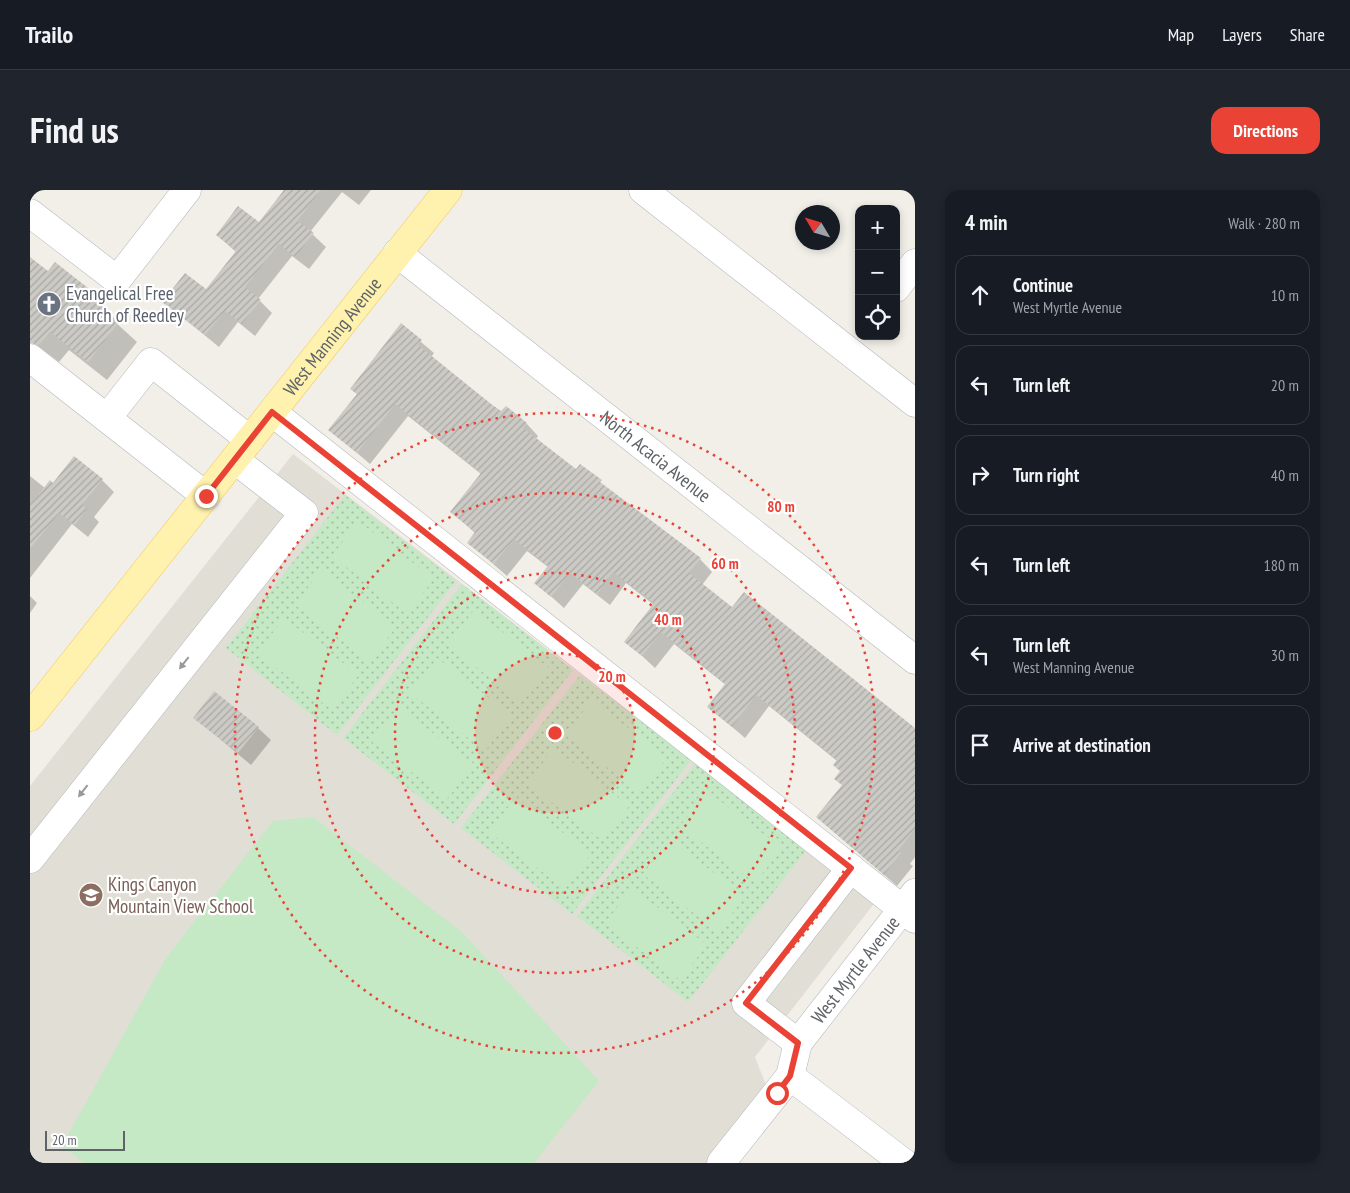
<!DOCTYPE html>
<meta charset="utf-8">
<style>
:root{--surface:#171b24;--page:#20242c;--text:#f1f3f6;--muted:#9ea1a6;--line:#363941;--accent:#ea4335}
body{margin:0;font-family:"PT Sans Narrow",sans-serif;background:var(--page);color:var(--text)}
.controls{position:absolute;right:15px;top:15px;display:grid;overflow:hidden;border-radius:10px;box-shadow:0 2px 8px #0003}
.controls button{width:45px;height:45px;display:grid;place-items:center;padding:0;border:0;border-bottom:1px solid var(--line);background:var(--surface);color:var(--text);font:25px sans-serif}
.compass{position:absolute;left:765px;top:15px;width:45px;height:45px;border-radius:50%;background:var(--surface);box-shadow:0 2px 8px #0003;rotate:308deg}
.scale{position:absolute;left:15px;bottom:12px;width:80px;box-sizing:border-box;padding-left:5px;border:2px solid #5f6368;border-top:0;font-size:14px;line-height:18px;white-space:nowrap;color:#5f6368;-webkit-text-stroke:4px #fff;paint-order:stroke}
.stop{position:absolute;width:15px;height:15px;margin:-11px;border:4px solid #ea4335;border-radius:50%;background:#fff}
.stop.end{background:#ea4335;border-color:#fff;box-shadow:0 1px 5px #0008}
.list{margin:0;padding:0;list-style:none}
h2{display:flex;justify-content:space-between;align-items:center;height:65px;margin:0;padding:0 20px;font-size:21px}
h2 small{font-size:16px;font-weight:400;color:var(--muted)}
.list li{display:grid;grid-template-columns:32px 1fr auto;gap:15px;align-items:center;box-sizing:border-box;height:80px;margin:0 10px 10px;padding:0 10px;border:1px solid var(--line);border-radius:15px}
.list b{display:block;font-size:19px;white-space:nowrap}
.list p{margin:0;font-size:16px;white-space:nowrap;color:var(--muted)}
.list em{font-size:16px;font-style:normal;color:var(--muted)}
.icon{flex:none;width:28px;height:28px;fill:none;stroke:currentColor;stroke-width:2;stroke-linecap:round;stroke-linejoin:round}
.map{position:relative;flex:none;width:885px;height:973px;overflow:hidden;border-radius:15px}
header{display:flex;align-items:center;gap:30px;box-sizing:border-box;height:70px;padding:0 25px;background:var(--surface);border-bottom:1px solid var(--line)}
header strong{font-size:24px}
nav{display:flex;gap:28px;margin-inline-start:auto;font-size:18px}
.intro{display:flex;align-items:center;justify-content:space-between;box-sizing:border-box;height:120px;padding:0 30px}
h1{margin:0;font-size:35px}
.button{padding:12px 22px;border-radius:15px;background:var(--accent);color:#fff;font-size:18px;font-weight:700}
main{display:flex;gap:30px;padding:0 30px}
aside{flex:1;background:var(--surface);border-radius:15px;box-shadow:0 2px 8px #0003}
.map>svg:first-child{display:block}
.education{fill:#e1ded6}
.park{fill:url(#park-dots)}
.pitch{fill:#c5e8c5}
.shadow{fill:#0003}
.building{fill:url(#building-hatch)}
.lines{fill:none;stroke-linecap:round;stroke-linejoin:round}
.minor-casing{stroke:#b5b8bc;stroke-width:29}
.major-casing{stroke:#f2c960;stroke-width:29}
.minor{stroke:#fff;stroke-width:28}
.major{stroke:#fff2af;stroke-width:28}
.oneway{fill:#979a9d}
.route{stroke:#ea4335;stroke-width:6}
.ring{fill:none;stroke:#ea4335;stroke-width:2.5;stroke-dasharray:2.5 5}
.labels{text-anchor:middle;stroke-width:4.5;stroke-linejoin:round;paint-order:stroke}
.worship-label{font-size:19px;fill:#5b616d;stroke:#fff;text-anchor:start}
.street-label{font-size:19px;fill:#5f6368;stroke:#fff}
.education-label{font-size:19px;fill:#785e54;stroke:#fff;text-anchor:start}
.centre{fill:#ea4335;stroke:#fff;stroke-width:2.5}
.ring-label{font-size:15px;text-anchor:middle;font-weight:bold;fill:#ea4335;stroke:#fff;stroke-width:4.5;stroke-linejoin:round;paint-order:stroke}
</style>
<header>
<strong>Trailo</strong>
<nav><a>Map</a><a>Layers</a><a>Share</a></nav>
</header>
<div class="intro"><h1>Find us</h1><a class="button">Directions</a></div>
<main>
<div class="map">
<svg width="885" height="973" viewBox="0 0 885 973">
<defs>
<pattern id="park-dots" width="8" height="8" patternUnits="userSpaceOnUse" patternTransform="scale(1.25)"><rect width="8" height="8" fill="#c5e8c5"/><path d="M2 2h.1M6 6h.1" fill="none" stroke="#a3c0a4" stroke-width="1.8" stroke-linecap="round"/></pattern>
<pattern id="building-hatch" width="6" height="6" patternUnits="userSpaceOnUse" patternTransform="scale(1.25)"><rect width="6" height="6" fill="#cccac5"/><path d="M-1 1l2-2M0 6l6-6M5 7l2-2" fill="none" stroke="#a9a8a4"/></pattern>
</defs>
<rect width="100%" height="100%" fill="#f1efe8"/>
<path class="education" d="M263,264L846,711L725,867L736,895L705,973H0V596Z"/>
<g class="park">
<path d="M315,305L426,391L307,545L196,458Z"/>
<path d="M432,394L543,480L424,634L313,548Z"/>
<path d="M550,485L661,570L542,724L431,638Z"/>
<path d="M666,573L777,659L658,812L547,726Z"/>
</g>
<g class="pitch">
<path d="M328,331L404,389L377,424L302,366Z"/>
<path d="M291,380L366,437L340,472L265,415Z"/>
<path d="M444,420L519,478L492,512L417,455Z"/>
<path d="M254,428L329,485L302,520L227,463Z"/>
<path d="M407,468L482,526L455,561L380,503Z"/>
<path d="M562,510L637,568L610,603L535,545Z"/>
<path d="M369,517L444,574L417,609L342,552Z"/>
<path d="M524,558L599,616L573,651L497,594Z"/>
<path d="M677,601L752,658L725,693L650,636Z"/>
<path d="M486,607L561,664L535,699L459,642Z"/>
<path d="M283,627L433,743L569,891L504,973H54L32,956L136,768L243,631Z"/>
<path d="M640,649L715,707L688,742L613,684Z"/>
<path d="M602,698L677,755L650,790L575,733Z"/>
</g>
<g class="shadow">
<path d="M256,0H341L329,15L312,2L280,42L296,57L279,79L262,66L228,109L242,123L225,146L208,132L189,157L134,112L176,101L206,62L187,45L229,34Z"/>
<path d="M0,68L18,82L57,99L76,117L73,121L107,152L77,190L39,160L29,172L0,150Z"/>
<path d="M371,135L404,163L401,167L471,222L496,233L508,246L506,249L546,281L550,276L582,303L670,369L682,382L672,395L702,419L885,539V667L880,674L883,676L867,696L788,627L813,596L806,589L811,582L807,571L739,516L715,548L679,517L696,495L644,454L625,478L596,451L624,415L596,393L580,415L553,394L534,418L506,393L518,377L497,361L477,386L439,353L446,344L422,322L451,284L378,226L340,274L300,240L328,205L322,199Z"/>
<path d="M0,286L15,298L23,294L72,290L84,302L64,327L69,332L58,347L42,334L0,388Z"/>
<path d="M0,406L7,413L0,423Z"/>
<path d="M165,528L228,538L241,550L221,575Z"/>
</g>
<g class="building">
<path d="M254,0H291L267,31L284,43L265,67L249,54L215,97L231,110L212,134L195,121L175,145L132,112L155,83L176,99L206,61L186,45L208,16L229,32Z"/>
<path d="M0,67L18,81L25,72L58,98L53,104L89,132L58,172L20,142L9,155L0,153Z"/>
<path d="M371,133L392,150L388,155L461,214L471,221L476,216L497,233L493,238L546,279L550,274L572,290L570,292L671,368L659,383L702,417L714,402L885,538V639L868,661L871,663L854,685L786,627L812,595L804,589L810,581L803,575L807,570L726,505L702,537L677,517L695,494L631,442L612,466L594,452L624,413L583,382L567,404L540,383L521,407L504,393L518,376L484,349L464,374L437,353L445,342L420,322L451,283L365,214L327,263L298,240L327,204L320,199Z"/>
<path d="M44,266L73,289L52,315L57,319L45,335L29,323L0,359V315L20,290L23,293Z"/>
<path d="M184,501L229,537L208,563L163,528Z"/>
</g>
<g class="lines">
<defs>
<g id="minor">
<path d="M613,0L885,213"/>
<path d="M0,23L87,90L157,0"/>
<path id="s1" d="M367,63L885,470"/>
<path d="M866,98L885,73"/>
<path d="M0,168L176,306"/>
<path d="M242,222L885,729"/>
<path d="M77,228L121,172L220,250"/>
<path d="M0,669L274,323L205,270"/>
<path d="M768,853L716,813L821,678"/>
<path d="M760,886L874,973"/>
<path id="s2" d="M691,973L760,886L768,853L885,703"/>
</g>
<g id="major">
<path id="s3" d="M0,527L418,0"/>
</g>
</defs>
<use href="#minor" class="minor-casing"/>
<use href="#major" class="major-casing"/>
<use href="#minor" class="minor"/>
<use href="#major" class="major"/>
</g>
<defs><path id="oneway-solid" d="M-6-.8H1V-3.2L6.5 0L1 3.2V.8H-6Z" transform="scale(1.25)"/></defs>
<g class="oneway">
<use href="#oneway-solid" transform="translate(154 473) rotate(128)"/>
<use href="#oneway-solid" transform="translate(53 601) rotate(128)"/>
</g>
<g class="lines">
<path class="route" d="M176,306L242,222L821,678L716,813L768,853L760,886L747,903"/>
</g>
<circle cx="525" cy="543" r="80" fill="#ea4335" fill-opacity=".12"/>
<g class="ring">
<circle cx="525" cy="543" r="80"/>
<circle cx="525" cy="543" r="160"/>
<circle cx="525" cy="543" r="240"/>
<circle cx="525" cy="543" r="320"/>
</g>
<defs>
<symbol id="church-disc" viewBox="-11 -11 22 22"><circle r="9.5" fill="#6b7280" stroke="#fff"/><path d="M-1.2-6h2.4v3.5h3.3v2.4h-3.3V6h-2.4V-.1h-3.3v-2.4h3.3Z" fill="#fff"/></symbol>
<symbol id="school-disc" viewBox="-11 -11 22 22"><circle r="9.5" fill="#8d6e63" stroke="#fff"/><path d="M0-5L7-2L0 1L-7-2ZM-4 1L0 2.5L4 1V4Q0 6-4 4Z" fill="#fff"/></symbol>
</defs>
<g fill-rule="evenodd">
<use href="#church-disc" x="5" y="100" width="28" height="28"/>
<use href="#school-disc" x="47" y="691" width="28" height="28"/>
</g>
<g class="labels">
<g class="worship-label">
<text x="36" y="110">Evangelical Free<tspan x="36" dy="22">Church of Reedley</tspan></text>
</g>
<g class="street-label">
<text dy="7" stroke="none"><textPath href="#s3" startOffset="486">West Manning Avenue</textPath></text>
<text dy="7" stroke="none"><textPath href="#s1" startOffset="329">North Acacia Avenue</textPath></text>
<text dy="7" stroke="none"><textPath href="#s2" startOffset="238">West Myrtle Avenue</textPath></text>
</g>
<g class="education-label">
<text x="78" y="701">Kings Canyon<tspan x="78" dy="22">Mountain View School</tspan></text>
</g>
</g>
<circle cx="525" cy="543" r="8" class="centre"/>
<g class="ring-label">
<text x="751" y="322">80 m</text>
<text x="695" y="379">60 m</text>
<text x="638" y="435">40 m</text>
<text x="582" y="492">20 m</text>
</g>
</svg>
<div class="controls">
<button>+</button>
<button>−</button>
<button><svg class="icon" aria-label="locate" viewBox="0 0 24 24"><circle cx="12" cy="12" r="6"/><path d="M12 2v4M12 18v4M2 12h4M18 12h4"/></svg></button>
</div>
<svg class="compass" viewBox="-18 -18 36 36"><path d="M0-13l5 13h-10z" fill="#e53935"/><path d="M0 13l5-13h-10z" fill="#9ea1a6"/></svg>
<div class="scale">20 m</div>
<div class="stop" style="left:747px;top:903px"></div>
<div class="stop end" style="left:176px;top:306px"></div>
</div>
<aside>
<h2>4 min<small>Walk · 280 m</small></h2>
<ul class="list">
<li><svg class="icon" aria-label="ahead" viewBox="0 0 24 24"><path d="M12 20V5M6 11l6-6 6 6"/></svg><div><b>Continue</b><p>West Myrtle Avenue</p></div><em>10 m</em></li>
<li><svg class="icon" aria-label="left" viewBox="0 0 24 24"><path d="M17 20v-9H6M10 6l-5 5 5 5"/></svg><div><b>Turn left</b></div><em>20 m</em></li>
<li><svg class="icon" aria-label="right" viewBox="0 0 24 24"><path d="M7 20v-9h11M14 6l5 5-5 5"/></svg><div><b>Turn right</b></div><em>40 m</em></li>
<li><svg class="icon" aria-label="left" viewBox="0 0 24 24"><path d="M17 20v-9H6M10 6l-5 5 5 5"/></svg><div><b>Turn left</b></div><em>180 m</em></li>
<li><svg class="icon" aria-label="left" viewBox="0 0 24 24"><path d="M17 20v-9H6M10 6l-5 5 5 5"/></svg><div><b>Turn left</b><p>West Manning Avenue</p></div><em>30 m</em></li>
<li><svg class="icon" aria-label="arrive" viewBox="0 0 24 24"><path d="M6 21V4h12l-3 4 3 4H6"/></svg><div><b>Arrive at destination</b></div></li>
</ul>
</aside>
</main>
